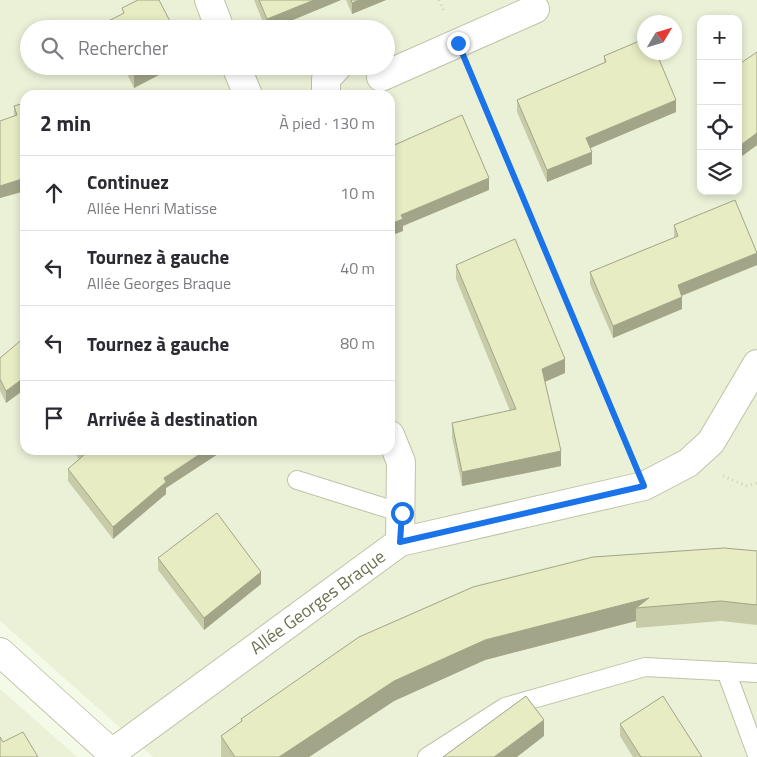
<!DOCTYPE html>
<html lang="fr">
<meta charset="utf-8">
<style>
:root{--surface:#fff;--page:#f2f2f3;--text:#2b2b33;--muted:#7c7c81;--line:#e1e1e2}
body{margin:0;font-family:"Titillium Web",sans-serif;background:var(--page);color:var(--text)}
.controls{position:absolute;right:15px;top:15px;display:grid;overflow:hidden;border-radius:10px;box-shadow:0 2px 8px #0003}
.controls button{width:45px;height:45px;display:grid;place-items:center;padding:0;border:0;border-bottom:1px solid var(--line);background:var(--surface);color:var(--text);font:25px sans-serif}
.compass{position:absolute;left:637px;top:15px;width:45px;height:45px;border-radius:50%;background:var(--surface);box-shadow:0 2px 8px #0003;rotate:52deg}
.stop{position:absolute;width:15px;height:15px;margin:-11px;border:4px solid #1a73e8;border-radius:50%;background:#fff}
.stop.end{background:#1a73e8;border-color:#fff;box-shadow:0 1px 5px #0008}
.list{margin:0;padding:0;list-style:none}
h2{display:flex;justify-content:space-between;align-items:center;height:65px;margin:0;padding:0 20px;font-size:21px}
h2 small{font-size:16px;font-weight:400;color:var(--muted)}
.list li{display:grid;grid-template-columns:32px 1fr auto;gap:15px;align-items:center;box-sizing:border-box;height:75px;padding:0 20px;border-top:1px solid var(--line)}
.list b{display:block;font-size:19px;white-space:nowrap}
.list p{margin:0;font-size:16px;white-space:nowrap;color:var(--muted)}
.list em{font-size:16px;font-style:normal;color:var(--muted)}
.icon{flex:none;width:28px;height:28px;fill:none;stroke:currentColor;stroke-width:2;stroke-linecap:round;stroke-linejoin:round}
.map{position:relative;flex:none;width:757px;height:757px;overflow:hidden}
.search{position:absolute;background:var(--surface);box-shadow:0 2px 8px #0003;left:20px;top:20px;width:375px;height:55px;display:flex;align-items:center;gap:12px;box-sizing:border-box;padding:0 18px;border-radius:28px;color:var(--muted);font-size:19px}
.panel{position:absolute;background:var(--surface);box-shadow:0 2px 8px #0003;left:20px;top:90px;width:375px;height:365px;border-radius:15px}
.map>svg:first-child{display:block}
.residential{fill:#eaf1d7;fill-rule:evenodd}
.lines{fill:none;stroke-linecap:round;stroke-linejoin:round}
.service-casing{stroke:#bfc3a7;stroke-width:20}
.minor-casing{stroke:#bfc3a7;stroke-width:30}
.tertiary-casing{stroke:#bfc3a7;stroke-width:30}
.path{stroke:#cdd1a6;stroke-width:3;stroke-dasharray:1 4;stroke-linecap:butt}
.service{stroke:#fff;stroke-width:18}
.minor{stroke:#fff;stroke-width:28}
.tertiary{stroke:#fff;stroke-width:28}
.wall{fill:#c8cba8}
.shaded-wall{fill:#a2a588}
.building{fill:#e8ecc3;stroke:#a2a588}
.route{stroke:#1a73e8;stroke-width:6}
.labels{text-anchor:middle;stroke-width:4;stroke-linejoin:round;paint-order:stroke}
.street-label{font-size:18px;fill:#6e714f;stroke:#f8fdee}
</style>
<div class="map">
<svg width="757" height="757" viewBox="0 0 757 757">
<rect width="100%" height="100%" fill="#f4fae8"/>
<g class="residential">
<path d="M0,0H757V757H153L0,621ZM701,19H738V191H701ZM644,22H674V52H644ZM29,29H386V66H29ZM25,95H390V450H25Z"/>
<path d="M0,689L77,757H0Z"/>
</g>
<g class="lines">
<defs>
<g id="service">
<path d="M297,480L402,513"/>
<path d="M726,671L757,755"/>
<path d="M427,757L505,707L645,667L757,673"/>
</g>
<g id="minor">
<path d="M209,0L220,29"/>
<path d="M236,66L248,95"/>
<path d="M381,77L535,9"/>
<path d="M326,95V79L338,66"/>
<path d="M390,435L401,462L400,542"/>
<path id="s1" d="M112,753L400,542L644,486L688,463L711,442L757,364"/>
</g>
<path id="tertiary" d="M0,652L116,757"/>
</defs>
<use href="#service" class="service-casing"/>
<use href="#minor" class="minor-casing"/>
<use href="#tertiary" class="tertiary-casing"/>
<g class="path">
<path d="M439,0L445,13"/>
<path d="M471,74L631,455"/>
<path d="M723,476L747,486L757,483"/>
</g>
<use href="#service" class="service"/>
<use href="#minor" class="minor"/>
<use href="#tertiary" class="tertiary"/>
</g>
<g class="wall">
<path d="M254,0H341L271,29H266Z"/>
<path d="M346,0H386L352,14Z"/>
<path d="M757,52V145L742,156L738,151V65Z"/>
<path d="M604,56L676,112L590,148L592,164L547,182L517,112V100L604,63Z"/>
<path d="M92,66H111L96,74Z"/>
<path d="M123,66H176L134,88Z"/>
<path d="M25,103V191L0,198V121L14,116V106Z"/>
<path d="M674,225L757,265L682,296V309L613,338L590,284V272L674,238Z"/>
<path d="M456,265L565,373L545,382L561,466L462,486L452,437V423L510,411L456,279Z"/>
<path d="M25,337V389L6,403L0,391V358Z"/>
<path d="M74,450H224L166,488V494L113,539L68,481V469L79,459L74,452Z"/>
<path d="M757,551V625L721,621L636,628V621L485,660L394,701L309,757H221V736L241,722V719Z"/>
<path d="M158,558L261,584L204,630L158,570Z"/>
<path d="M620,724L702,757H633L620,736Z"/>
</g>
<g class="shaded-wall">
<path d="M314,0H341L271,29H267V19Z"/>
<path d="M359,0H386L352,14V3Z"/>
<path d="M96,66H111L96,74Z"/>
<path d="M152,66H176L134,88V76Z"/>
<path d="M676,100V112L586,150V138Z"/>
<path d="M757,133V145L742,156V144Z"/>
<path d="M592,152V164L547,182V170Z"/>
<path d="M25,178V191L0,198V186Z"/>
<path d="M489,178V190L403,226V231L390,236V224L401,215Z"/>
<path d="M757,253V265L678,297V285Z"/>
<path d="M682,297V309L613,338V326Z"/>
<path d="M565,359V373L542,383V369Z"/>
<path d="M25,377V389L6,403V391Z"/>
<path d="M206,450H224L166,488V494L113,539V527L164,478Z"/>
<path d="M561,451V466L462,486V472Z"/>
<path d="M261,572V584L204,630V618Z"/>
<path d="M649,598L636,608V621L485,660L394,701L309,757H279L394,681L485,640Z"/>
<path d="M544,720V736L517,757H494Z"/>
</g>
<g class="building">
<path d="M138,0H159L174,29H93L124,13L122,8Z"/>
<path d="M259,0H314L267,19Z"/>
<path d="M351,0H359L352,3Z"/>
<path d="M644,39V52H656L676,100L586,138L592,152L547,170L517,100L606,62L604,56Z"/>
<path d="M757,52V133L742,144L738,139V65Z"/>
<path d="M129,66H152L134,76Z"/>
<path d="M25,103V178L0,186V121L17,115L14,106Z"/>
<path d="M462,115L489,178L401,215L403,219L390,224V147Z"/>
<path d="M735,200L757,253L678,285L682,297L613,326L590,272L678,236L674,225Z"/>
<path d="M515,239L565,359L542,369L561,451L462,472L452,423L516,409L456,265Z"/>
<path d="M25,337V377L6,391L0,379V358Z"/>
<path d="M82,450H206L164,478L166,482L113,527L68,469L85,454Z"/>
<path d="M217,513L261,572L204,618L158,558Z"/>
<path d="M724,548L757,551V605L721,601L636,608L649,598L485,640L394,681L279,757H235L221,736L242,721L241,719L359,637L473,587L593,557Z"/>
<path d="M526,696L544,720L494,757H443Z"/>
<path d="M663,696L702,757H641L620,724Z"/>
<path d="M23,732L38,757H0V737L3,742Z"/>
</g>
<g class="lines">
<path class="route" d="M402,513L400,542L644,486L458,43"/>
</g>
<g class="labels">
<g class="street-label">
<text dy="6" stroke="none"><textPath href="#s1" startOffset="255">Allée Georges Braque</textPath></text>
</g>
</g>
</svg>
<div class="controls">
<button>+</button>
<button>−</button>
<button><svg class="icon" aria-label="locate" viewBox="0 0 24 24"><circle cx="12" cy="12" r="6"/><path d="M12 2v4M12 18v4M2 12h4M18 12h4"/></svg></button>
<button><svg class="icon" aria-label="layers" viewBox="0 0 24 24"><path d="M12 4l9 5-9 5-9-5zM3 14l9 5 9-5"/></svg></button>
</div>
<svg class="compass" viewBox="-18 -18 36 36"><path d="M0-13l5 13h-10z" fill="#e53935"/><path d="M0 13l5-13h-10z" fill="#7c7c81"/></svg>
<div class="stop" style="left:402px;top:513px"></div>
<div class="stop end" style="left:458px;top:43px"></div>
<div class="search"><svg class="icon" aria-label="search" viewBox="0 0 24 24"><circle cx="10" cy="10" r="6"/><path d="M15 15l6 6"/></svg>Rechercher</div>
<section class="panel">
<h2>2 min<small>À pied · 130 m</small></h2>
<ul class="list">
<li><svg class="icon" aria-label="ahead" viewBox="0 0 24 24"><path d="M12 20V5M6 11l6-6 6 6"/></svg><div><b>Continuez</b><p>Allée Henri Matisse</p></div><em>10 m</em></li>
<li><svg class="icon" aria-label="left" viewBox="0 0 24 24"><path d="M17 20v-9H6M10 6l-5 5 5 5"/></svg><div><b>Tournez à gauche</b><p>Allée Georges Braque</p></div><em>40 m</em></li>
<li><svg class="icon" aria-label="left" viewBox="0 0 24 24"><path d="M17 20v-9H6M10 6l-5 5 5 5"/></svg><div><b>Tournez à gauche</b></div><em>80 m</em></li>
<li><svg class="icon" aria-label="arrive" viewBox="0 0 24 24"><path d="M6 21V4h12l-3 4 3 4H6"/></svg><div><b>Arrivée à destination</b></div></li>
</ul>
</section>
</div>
